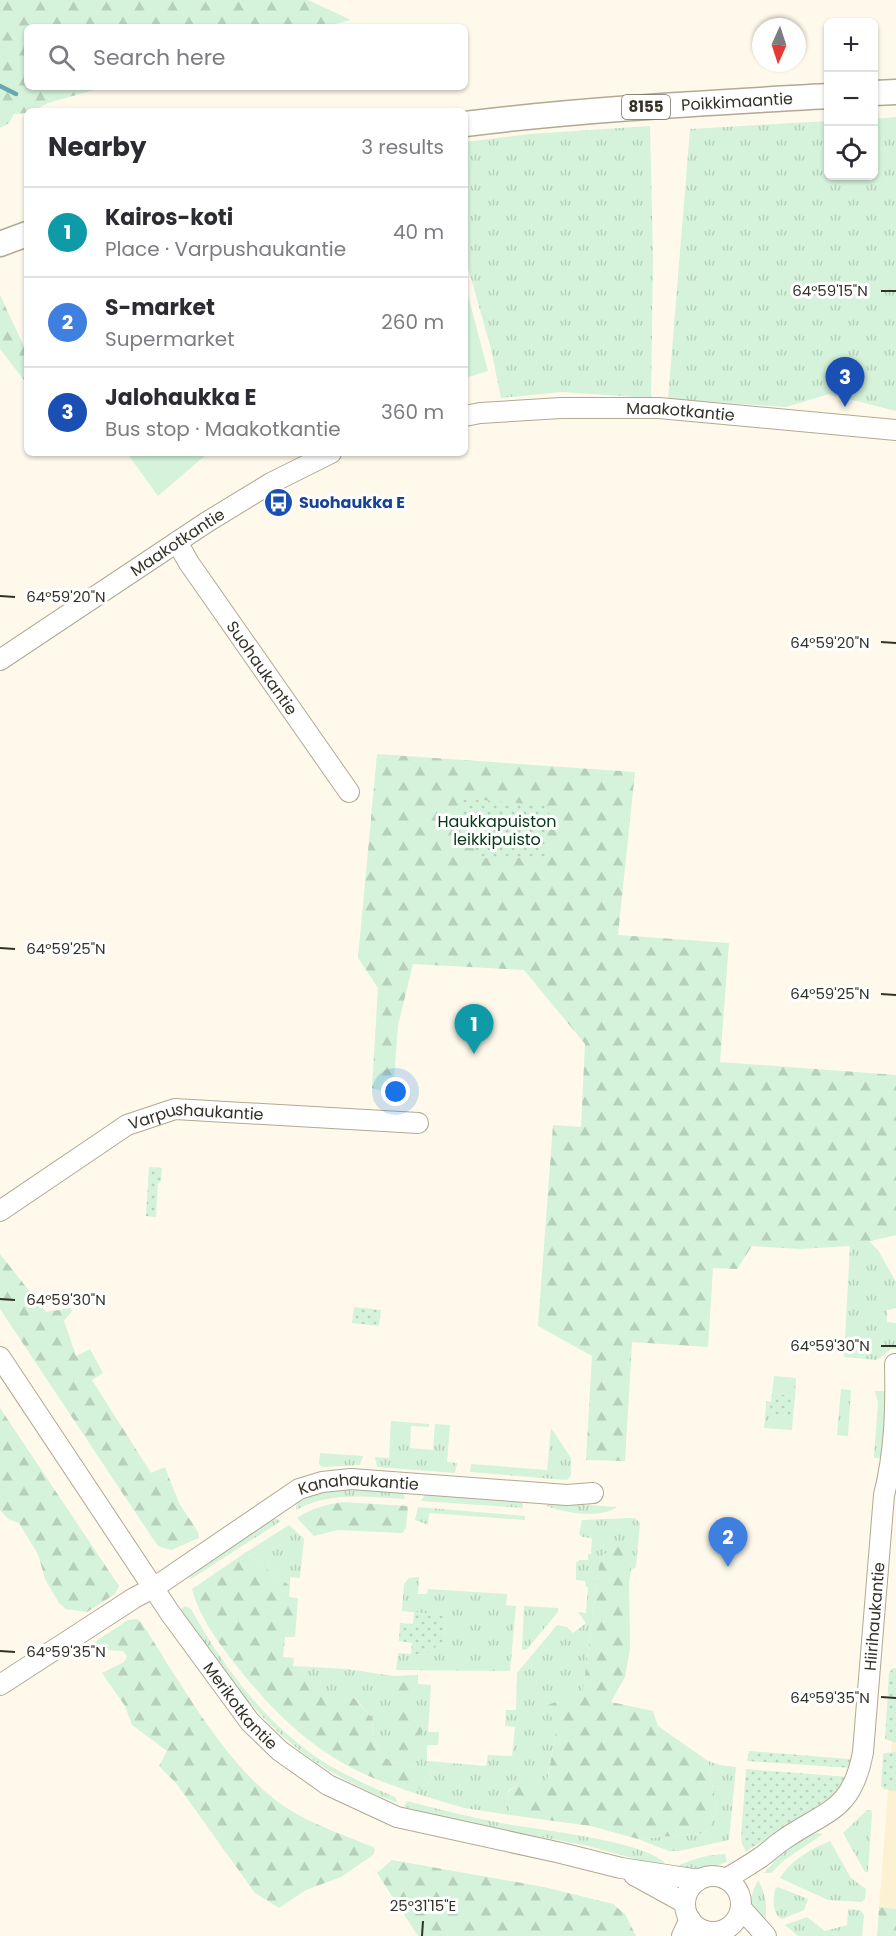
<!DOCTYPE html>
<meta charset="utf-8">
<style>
:root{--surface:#fff;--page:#f7f7f7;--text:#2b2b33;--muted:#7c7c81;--line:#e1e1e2;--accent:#1a73e8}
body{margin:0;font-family:Poppins,sans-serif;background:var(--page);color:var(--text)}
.controls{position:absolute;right:18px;top:18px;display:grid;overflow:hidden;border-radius:9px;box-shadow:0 2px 4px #0004}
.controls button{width:54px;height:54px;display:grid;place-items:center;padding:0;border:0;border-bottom:2px solid var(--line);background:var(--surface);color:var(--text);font:30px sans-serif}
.compass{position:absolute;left:752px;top:18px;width:54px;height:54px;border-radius:50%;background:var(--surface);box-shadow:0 2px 4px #0004;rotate:183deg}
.you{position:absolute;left:396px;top:1092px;width:21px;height:21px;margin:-15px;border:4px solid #fff;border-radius:50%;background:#1a73e8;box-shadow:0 0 0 9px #1a73e833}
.badge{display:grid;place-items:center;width:39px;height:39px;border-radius:50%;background:var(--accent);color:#fff;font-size:20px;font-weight:700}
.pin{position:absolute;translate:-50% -50px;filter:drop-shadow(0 2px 3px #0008)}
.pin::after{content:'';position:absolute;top:32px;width:21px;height:18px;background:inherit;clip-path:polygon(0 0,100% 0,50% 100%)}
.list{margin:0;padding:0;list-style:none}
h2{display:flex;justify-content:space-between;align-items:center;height:78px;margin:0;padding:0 24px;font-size:26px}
h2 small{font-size:20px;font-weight:400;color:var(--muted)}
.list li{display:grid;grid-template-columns:39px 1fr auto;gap:18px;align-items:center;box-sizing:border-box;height:90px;padding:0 24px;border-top:2px solid var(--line)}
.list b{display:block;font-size:22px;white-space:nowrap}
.list p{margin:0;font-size:20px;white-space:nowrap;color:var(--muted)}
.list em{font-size:20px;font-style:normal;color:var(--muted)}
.icon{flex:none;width:33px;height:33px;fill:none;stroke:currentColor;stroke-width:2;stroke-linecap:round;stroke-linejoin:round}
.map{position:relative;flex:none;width:896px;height:1936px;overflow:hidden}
.search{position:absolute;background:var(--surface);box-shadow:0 2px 4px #0004;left:24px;top:24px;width:444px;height:66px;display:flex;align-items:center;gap:15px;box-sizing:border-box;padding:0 21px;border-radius:9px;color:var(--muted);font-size:22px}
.panel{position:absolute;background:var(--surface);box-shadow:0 2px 4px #0004;left:24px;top:108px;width:444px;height:348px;border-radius:9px}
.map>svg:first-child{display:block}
.built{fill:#fcf1d2}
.grass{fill:url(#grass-tufts)}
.forest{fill:url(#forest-firs)}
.park{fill:url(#park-dots)}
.garden{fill:#d5f2da}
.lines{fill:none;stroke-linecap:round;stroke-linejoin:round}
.stream{stroke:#68a7b0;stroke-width:4.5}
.minor-casing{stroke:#b1a992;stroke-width:22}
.major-casing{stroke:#b1a992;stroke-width:27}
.minor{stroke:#fff;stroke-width:20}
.major{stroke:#fff;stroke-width:24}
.ticks{fill:none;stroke:#343128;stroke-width:2}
.labels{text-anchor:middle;stroke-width:6;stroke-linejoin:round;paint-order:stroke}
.shield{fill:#fff;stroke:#716f68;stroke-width:1.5}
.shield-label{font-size:15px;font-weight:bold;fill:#343128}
.street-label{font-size:16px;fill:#343128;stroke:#fff}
.transit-label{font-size:16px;font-weight:bold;fill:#164399;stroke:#fff;text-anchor:start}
.park-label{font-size:16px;fill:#053818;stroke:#fff}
.ticks-label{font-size:15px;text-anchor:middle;fill:#343128;stroke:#fff;stroke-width:6;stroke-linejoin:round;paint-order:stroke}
</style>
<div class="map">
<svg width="896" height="1936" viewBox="0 0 896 1936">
<defs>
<pattern id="grass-tufts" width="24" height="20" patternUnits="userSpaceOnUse" patternTransform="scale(1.5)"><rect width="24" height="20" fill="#d5f2da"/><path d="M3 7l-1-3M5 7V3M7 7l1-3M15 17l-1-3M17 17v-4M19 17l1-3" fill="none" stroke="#b7d0bb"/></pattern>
<pattern id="forest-firs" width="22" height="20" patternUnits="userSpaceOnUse" patternTransform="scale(1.5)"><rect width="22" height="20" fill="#d5f2da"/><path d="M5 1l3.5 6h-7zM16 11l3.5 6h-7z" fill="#b7d0bb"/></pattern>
<pattern id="park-dots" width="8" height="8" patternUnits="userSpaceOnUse" patternTransform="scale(1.5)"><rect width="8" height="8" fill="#d5f2da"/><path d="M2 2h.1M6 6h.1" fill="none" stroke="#b7d0bb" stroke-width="1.8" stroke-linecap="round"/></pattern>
</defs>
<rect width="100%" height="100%" fill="#fef9eb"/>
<path class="built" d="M896,1689V1909L879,1907Z"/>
<g class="grass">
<path d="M896,117V411L829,394L786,407L668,399L690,129L828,121V176H874V119Z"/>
<path d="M650,126L653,259L651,398L562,392L501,398L491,349L465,257V142L529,134Z"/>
<path d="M869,1241L878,1250L896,1282V1308L887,1310V1322L896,1323V1349H891L877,1360L844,1357L850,1246Z"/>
<path d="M774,1376L796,1378L795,1396L772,1394Z"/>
<path d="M841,1389L851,1390L848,1436L837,1435Z"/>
<path d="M875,1391H886V1459L875,1458L874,1456L878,1403Z"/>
<path d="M766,1406L771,1407V1415L793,1416L792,1430L764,1428Z"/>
<path d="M391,1421L429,1424V1427L411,1426L410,1448L433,1450L435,1424L450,1425L447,1462L457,1463L455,1473L377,1467L375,1457L389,1458Z"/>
<path d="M551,1428L571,1458V1475L567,1480L470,1472L471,1464L547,1470Z"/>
<path d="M320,1453L363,1456L360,1465L322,1467L319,1464Z"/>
<path d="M342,1487L403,1492L405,1499C367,1497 330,1491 296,1510L297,1500L322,1490Z"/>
<path d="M426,1493L519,1500L522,1502L523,1508L421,1501Z"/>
<path d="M550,1502L616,1507C603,1519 563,1513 547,1506Z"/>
<path d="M418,1507L525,1516V1520L429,1513L428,1525L415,1520Z"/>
<path d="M272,1517L281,1521L191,1579L187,1572Z"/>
<path d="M627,1518H635L640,1523L636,1567L631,1570L632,1563L600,1557L583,1691L556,1730L547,1782H521L508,1791L510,1815L464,1808L414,1793L432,1779L430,1768C395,1765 368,1762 373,1719L355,1698H327L301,1669L293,1666L347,1669L393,1676L418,1675V1684L431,1685L428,1732H439L438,1745H427V1761L486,1766L488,1755L512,1756L515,1727L505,1726L506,1710H516L517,1673L557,1625L567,1627L573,1633L586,1623L578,1612L586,1613L588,1587H586L585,1581L576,1580V1563L580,1560H588V1554H591L592,1538L582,1537L579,1534L582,1520Z"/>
<path d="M289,1525L304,1539L300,1578L290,1577V1586L245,1553Z"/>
<path d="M419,1577L418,1594H427L428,1589L507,1594L506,1605L516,1606L510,1671L396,1670L398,1653L425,1655L445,1640L446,1616L402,1611L404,1584L409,1578Z"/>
<path d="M185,1606L191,1609C224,1668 267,1726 325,1763C347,1776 371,1787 395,1797L398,1803C290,1764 242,1702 181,1609Z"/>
<path d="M524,1606L558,1608V1612L527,1649L522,1650Z"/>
<path d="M708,1761L720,1765L736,1767L729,1840L679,1851H669L638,1839L706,1833L717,1810Z"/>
<path d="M407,1801C438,1809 469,1817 501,1823C537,1830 639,1840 664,1862L665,1867L588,1846L460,1821L404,1807Z"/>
<path d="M867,1810H871L872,1812L868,1872H865L843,1833Z"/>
<path d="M816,1833L823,1834L783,1861L771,1873H764C778,1858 796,1839 816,1833Z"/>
<path d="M830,1841L851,1878L866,1889L865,1899L862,1902L828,1900L780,1878C790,1861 812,1848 830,1841Z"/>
<path d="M725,1854L727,1862L709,1868H674C691,1859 706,1855 725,1854Z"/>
<path d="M758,1880C765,1892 768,1907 765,1920C746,1906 749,1900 758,1880Z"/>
<path d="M778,1887L808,1899L804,1910L782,1919C772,1915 773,1899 775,1889Z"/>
<path d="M848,1909L860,1910L864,1915L862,1936H798L785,1925L807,1917L825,1931L847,1925Z"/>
</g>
<g class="forest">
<path d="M0,0H308L351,20L325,27H27V87H104L48,103L32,111H27V113L14,114L9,123L0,128Z"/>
<path d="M0,295L27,353V384L0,349Z"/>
<path d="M377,754L635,772L618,935L729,943L720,1062L896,1075V1235L850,1246L799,1249L752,1246L737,1269L713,1268L708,1347L632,1342L625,1461L586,1460L592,1356L538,1326L553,1125L581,1127L585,1044L524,970L413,964L398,1025L393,1094L372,1088L378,988L358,958Z"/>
<path d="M0,1254L46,1312L71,1308L72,1311L64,1321L76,1356L90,1349L103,1373L92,1380L151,1473L165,1467L179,1503L198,1532L199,1538L171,1550L158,1546L153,1539L0,1309Z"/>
<path d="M0,1408L119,1586L115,1594L87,1612L66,1609L59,1603L45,1579L38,1554L19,1523L8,1519L0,1510Z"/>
<path d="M342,1502L408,1506L406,1528L402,1533L338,1530L314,1536L297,1518C311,1508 326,1505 342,1502Z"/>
<path d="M617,1545L625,1547L632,1563L629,1582L630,1649L625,1677L611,1702L653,1711L658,1726L708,1761L717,1810L706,1833L638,1839L591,1826L510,1815L508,1792L521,1782H547L556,1731L548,1705L583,1691L600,1557Z"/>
<path d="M245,1553L290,1586L289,1597L298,1598L295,1637H285L283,1657L294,1658L293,1666L301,1669L327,1698H354L373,1719C368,1762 395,1765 430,1768L432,1779L414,1793C400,1788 385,1783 371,1777C313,1752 274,1713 235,1664C218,1642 199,1616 192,1589Z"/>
<path d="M137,1619L141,1622C181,1683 230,1775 293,1812C317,1826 346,1836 373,1847L375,1850L373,1855L341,1877L306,1890L279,1908L255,1893L176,1783L159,1766L167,1751L132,1725L125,1706L102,1673L124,1662L127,1656L123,1651L104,1650L93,1643L128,1620Z"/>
<path d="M404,1682L410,1685L408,1697L400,1703L402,1712L412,1713L414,1721L423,1729L413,1748L401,1750L396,1744L402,1730L394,1709L390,1693Z"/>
<path d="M392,1860L544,1887L613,1904L625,1914L636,1936H418L377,1873Z"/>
<path d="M879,1907L896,1909V1936H877Z"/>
</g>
<g class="park">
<path d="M461,798L549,806L546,858H481L459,831Z"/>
<path d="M149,1167L162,1168L161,1181L158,1183L156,1217L146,1216Z"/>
<path d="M354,1307L381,1310L379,1326L352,1323Z"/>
<path d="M772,1394L795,1396L793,1416L770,1415L771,1407L766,1406V1401L771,1402Z"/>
<path d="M414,1612L446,1616L445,1640L425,1655L411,1654L412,1643L399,1641L400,1623L413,1624Z"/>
<path d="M893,1668H896V1743L885,1739L889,1673Z"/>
<path d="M749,1751L849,1759H856L853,1768L747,1761Z"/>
<path d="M896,1752V1791L884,1789L881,1786L883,1754L885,1753Z"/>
<path d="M746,1769L849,1777L827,1804L746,1851L742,1844L741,1838Z"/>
</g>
<g class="garden">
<path d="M465,284L488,371L465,378Z"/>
<path d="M127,453H208L158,496Z"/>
</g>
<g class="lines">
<path class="stream" d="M0,86L16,94"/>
<defs>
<g id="minor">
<path id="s1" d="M465,416L480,413L561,408H659L896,430"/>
<path id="s2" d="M177,542L189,563L349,792"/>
<path id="s3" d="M0,660L207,522L271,483L331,453"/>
<path id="s4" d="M0,1211L127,1125L175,1109L418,1123"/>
<path id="s5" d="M0,1357L170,1613L250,1722L280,1751L328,1785L397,1817L561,1853L621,1868L699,1880"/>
<path id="s6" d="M0,1685L134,1598L155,1587L299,1489L322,1482L351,1479L567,1495L593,1493"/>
<path d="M634,1875L685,1903"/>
<circle cx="713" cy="1904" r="28"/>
<path id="s7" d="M726,1879C737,1872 750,1865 761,1857C769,1852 775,1845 783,1840C826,1810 852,1812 863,1752L884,1495C895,1452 896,1408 895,1364"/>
<path d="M741,1908L766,1936"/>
<path d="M682,1936L690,1919"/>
</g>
<g id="major">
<path d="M874,93L896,92"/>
<path id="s8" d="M465,124C586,109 707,103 828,96"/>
<path d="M0,244L27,234"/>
</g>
</defs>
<use href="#minor" class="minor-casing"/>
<use href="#major" class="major-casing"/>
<use href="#minor" class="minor"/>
<use href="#major" class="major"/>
</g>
<path class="ticks" d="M881,291H896M0,596L15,597M881,642L896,643M0,948L15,949M881,994L896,995M0,1299L15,1300M881,1346H896M0,1651L15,1652M881,1697L896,1698M422,1936L423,1921"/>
<defs>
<symbol id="bus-disc" viewBox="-11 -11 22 22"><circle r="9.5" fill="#1a4fb4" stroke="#fff"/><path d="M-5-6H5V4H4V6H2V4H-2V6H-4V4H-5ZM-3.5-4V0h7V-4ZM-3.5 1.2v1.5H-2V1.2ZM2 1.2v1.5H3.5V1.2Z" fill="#fff"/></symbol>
</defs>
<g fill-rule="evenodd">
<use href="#bus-disc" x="262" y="486" width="33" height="33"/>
</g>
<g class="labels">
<rect class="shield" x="622" y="95" width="48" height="24" rx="4.5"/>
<g class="shield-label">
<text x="646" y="112">8155</text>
</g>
<g class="street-label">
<text dy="6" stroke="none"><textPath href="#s8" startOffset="273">Poikkimaantie</textPath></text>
<text dy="6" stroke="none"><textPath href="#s1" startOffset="216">Maakotkantie</textPath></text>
<text dy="6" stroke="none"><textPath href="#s3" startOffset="213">Maakotkantie</textPath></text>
<text dy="6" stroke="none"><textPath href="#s2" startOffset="152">Suohaukantie</textPath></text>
<text dy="6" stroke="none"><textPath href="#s4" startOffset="224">Varpushaukantie</textPath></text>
<text dy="6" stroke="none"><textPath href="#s6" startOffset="418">Kanahaukantie</textPath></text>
<text dy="6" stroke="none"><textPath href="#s7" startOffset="330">Hiirihaukantie</textPath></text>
<text dy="6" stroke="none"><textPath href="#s5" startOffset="424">Merikotkantie</textPath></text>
</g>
<g class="transit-label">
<text x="299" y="508">Suohaukka E</text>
</g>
<g class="park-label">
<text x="497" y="827">Haukkapuiston<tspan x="497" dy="18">leikkipuisto</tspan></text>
</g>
</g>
<g class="ticks-label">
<text x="830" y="296">64°59'15"N</text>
<text x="66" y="602">64°59'20"N</text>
<text x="830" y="648">64°59'20"N</text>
<text x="66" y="954">64°59'25"N</text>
<text x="830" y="999">64°59'25"N</text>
<text x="66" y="1305">64°59'30"N</text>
<text x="830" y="1351">64°59'30"N</text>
<text x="66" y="1657">64°59'35"N</text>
<text x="830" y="1703">64°59'35"N</text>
<text x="423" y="1911">25°31'15"E</text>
</g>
</svg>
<div class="controls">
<button>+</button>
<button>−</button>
<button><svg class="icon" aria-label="locate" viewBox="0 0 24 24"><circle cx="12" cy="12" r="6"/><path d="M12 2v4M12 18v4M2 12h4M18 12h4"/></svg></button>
</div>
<svg class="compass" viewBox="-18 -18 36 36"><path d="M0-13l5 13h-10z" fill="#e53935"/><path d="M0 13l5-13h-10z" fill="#7c7c81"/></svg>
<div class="you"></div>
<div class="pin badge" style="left:474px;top:1054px;background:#0f9aa8">1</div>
<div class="pin badge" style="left:728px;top:1567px;background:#3f7fe0">2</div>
<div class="pin badge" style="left:845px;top:407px;background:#1a4fb4">3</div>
<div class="search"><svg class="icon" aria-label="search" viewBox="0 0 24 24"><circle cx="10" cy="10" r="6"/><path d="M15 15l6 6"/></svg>Search here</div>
<section class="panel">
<h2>Nearby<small>3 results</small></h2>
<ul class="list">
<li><span class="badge" style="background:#0f9aa8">1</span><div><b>Kairos-koti</b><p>Place · Varpushaukantie</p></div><em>40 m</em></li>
<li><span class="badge" style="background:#3f7fe0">2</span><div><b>S-market</b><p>Supermarket</p></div><em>260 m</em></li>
<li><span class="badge" style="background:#1a4fb4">3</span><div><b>Jalohaukka E</b><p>Bus stop · Maakotkantie</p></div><em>360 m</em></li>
</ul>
</section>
</div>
